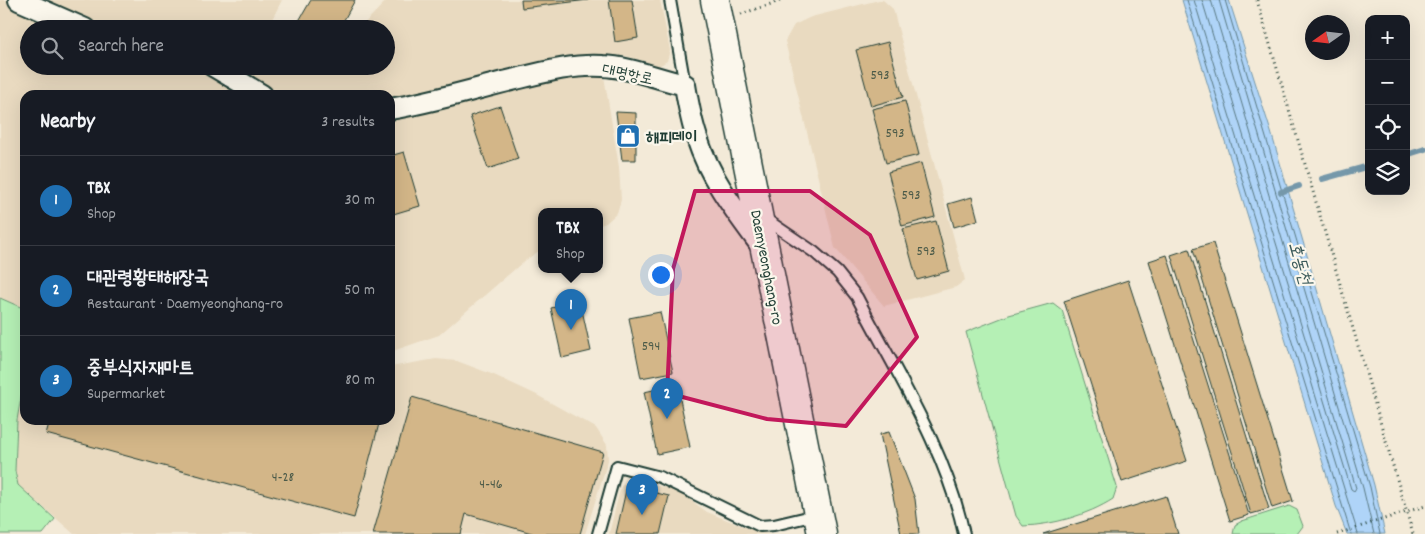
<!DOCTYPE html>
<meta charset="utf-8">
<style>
:root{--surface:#171b24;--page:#242831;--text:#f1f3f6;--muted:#9ea1a6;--line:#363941;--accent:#1f6fb2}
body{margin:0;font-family:Dekko,"Poor Story",sans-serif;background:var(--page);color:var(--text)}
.controls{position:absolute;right:15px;top:15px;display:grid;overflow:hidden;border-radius:10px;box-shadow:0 5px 20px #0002}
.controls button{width:45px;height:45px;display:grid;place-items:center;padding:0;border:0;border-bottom:1px solid var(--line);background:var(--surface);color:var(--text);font:25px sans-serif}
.compass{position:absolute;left:1305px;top:15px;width:45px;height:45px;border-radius:50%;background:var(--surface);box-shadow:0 5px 20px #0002;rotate:256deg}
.you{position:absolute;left:660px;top:274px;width:18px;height:18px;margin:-12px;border:4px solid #fff;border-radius:50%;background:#1a73e8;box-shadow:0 0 0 8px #1a73e833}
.badge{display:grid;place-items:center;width:32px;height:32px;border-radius:50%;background:var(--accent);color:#fff;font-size:16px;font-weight:700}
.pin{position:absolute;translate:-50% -41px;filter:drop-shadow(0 1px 2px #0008)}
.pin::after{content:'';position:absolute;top:26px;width:18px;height:15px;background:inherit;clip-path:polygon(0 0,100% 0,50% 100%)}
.popup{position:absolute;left:538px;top:208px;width:65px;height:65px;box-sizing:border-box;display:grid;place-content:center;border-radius:10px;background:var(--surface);filter:drop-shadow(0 1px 4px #0005);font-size:16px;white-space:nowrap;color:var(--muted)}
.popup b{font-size:19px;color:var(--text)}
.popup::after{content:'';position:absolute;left:50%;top:100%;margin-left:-10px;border:10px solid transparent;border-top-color:var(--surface)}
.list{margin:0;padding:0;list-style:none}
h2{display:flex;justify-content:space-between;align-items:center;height:65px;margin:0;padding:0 20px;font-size:21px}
h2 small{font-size:16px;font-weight:400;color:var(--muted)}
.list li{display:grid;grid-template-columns:32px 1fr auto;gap:15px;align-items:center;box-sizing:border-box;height:90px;padding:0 20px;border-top:1px solid var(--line)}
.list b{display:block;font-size:19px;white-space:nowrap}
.list p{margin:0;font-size:16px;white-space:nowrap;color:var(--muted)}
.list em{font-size:16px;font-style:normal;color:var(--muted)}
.icon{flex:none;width:28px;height:28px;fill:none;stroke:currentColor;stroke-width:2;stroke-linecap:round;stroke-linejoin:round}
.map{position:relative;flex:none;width:1425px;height:534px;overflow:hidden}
.search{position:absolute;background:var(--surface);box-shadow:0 5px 20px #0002;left:20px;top:20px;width:375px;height:55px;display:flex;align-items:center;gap:12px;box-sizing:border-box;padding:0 18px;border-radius:28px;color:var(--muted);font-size:19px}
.panel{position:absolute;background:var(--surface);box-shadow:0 5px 20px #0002;left:20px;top:90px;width:375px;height:335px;border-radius:15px}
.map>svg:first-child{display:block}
.built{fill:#e9dac0}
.green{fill:#b5f0b5;stroke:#6a9674}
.water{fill:#afd4f8;stroke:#7598aa}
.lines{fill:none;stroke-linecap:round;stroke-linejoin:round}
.shore{stroke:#597982;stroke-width:1}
.stream{stroke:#7598aa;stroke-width:6}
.building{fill:#d3b688;stroke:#1f3d34}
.service-casing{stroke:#1f3d34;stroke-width:14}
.minor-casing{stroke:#1f3d34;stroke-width:24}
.secondary-casing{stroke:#1f3d34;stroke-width:31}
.path{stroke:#1f3d34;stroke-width:3;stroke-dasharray:1 4;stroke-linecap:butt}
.service{stroke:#fbf7ec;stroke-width:10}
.minor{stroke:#fbf7ec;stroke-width:20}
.secondary{stroke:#fbf7ec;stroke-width:28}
.marked{fill:#c2185b;fill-opacity:0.2;stroke:#c2185b;stroke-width:4;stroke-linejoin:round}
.labels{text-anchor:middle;stroke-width:4.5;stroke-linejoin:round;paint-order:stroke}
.number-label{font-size:14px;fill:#4c5b49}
.street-label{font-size:16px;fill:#1f3d34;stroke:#fbf7ec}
.poi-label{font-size:16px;font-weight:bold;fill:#1f3d34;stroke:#fbf7ec;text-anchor:start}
.water-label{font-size:18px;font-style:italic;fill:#3c5b5b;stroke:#fbf7ec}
</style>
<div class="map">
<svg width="1425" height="534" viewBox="0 0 1425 534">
<rect width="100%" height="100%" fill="#f3ead8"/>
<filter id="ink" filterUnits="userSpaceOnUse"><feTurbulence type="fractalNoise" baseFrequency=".02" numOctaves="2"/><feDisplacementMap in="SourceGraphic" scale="10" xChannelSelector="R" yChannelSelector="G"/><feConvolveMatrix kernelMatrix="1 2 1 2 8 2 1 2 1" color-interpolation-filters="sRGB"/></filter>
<g filter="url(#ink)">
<g class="built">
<path d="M0,0H282L267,29H29V66H386V29H359L387,0H660L670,50L667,61L659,66L626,56H605L604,76L619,167L621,200L617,213L606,223L600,225V211H542V249L523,262L439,335L390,352V95H25V309L0,298Z"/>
<path d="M879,0H883L893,9L965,280L956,287L884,306L835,248L785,41L794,25L811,17Z"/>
<path d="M436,359L457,361L494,375L535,394L596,428L607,445L608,460L585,534H74L18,485L15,471L17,420L25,375V420H390V367Z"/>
<path d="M634,480L678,491L707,512L755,531L771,534H609L621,486Z"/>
</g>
<g class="green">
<path d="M0,298L25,309V375L17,420L15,471L18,485L55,519L43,534H0Z"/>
<path d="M1053,303L1062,310L1117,487L1113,499C1088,515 1053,525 1023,526L1016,516L966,332L1009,315Z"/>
<path d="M1289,506L1297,510L1303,526L1297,534H1233L1235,525L1242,521Z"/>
</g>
<path class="water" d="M1182,0H1229L1271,132L1374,485L1385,534H1347L1336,506Z"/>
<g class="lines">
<g class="shore">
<path d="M1187,0L1351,534"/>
<path d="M1194,0L1358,534"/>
<path d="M1202,0L1351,489L1354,491L1356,488L1211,0"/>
<path d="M1219,0L1363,488L1374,534"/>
<path d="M1225,0L1370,487L1380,534"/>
</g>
<g class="stream">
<path d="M1406,155L1425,149"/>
<path d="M1322,179L1369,166"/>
<path d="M1281,192L1299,186"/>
</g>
</g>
<g class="building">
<path d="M311,0H355L339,29H301L296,26Z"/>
<path d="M521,0H588L522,8Z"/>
<path d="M609,0H632L638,38L615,42Z"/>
<path d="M888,42L903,97L871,106L856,50Z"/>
<path d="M905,101L919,155L886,163L872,109Z"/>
<path d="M500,106L518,159L488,169L470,116Z"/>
<path d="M616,112L636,113V160H622Z"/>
<path d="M404,152L420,206L390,215V156Z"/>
<path d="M921,163L935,217L902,226L888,172Z"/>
<path d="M972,197L978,220L954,227L948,204Z"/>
<path d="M936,221L949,271L917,280L903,229Z"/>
<path d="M1213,243L1293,501L1272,508L1193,249Z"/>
<path d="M1189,249L1269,509L1251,514L1171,255Z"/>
<path d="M1167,255L1249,515L1230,521L1149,261Z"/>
<path d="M1128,280L1187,461L1122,482L1064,301Z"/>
<path d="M580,301L591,351L562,358L551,308Z"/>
<path d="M660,312L673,372L641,378L629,318Z"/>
<path d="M677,385L690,447L657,454L644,392Z"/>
<path d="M412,397L603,452L580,534H535L466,514L461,534H373Z"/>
<path d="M50,420H380L354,518L46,434Z"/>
<path d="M889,432L915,499L919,534H901L880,434Z"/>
<path d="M627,486L669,496L660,534H616Z"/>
<path d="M1166,496L1178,534H1043Z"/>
</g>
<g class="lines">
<defs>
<g id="service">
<path d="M670,0L685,85"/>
<path d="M764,218L814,252L837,272L857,297C896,373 946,449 964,534"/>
<path d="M598,534L617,466L660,477L760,526L774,525L816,515"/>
</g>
<g id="minor">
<path d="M19,0L85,29"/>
<path d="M213,66L262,95"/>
<path d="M390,109C433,102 474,89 516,79C544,72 574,64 603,66C630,67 658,79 685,85C688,103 691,121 697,138C710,179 737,213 762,247"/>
</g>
<path id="secondary" d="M715,0L822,534"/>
</defs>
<use href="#service" class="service-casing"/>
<use href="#minor" class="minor-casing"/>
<use href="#secondary" class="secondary-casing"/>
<g class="path">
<path d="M1257,0L1413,534"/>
<path d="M741,14L783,0"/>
<path d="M1337,534L1425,506"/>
</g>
<use href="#service" class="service"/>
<use href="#minor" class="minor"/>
<use href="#secondary" class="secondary"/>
</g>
</g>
<path class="marked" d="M695,191H810L870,235L917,337L846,426L767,419L667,393L673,269Z"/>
<defs>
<symbol id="shop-square" viewBox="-11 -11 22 22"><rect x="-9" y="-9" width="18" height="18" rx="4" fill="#1f6fb2" stroke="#fbf7ec"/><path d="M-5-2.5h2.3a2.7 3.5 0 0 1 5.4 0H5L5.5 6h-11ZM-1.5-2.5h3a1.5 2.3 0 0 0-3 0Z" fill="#fff"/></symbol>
</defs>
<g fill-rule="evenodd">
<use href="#shop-square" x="614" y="122" width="28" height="28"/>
</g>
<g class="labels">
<g class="number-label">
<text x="880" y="79">593</text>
<text x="895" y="137">593</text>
<text x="911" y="199">593</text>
<text x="926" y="255">593</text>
<text x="651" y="350">594</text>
<text x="283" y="481">4-28</text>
<text x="491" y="488">4-46</text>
</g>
<g class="street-label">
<text transform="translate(628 73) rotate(12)" y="6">대명항로</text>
<text transform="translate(768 267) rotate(79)" y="6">Daemyeonghang-ro</text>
</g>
<g class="poi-label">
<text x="646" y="142">해피데이</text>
</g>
<g class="water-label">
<text transform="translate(1301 263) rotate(74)" y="6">호동천</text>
</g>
</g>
</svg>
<div class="controls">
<button>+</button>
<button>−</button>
<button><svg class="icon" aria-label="locate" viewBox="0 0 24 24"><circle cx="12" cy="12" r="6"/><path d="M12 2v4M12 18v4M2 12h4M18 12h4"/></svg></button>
<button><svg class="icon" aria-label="layers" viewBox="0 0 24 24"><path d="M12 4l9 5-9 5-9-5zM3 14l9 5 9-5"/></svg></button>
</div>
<svg class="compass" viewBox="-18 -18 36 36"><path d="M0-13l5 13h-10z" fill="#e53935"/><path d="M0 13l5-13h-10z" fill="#9ea1a6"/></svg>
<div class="you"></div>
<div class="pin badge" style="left:571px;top:330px">1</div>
<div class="popup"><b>TBX</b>Shop</div>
<div class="pin badge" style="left:667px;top:419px">2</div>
<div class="pin badge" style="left:642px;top:515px">3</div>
<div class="search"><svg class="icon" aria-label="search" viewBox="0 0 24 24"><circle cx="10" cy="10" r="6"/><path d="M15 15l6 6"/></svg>Search here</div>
<section class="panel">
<h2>Nearby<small>3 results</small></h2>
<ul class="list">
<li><span class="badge">1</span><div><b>TBX</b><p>Shop</p></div><em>30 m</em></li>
<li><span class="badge">2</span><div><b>대관령황태해장국</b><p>Restaurant · Daemyeonghang-ro</p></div><em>50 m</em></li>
<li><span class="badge">3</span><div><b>중부식자재마트</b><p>Supermarket</p></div><em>80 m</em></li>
</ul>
</section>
</div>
